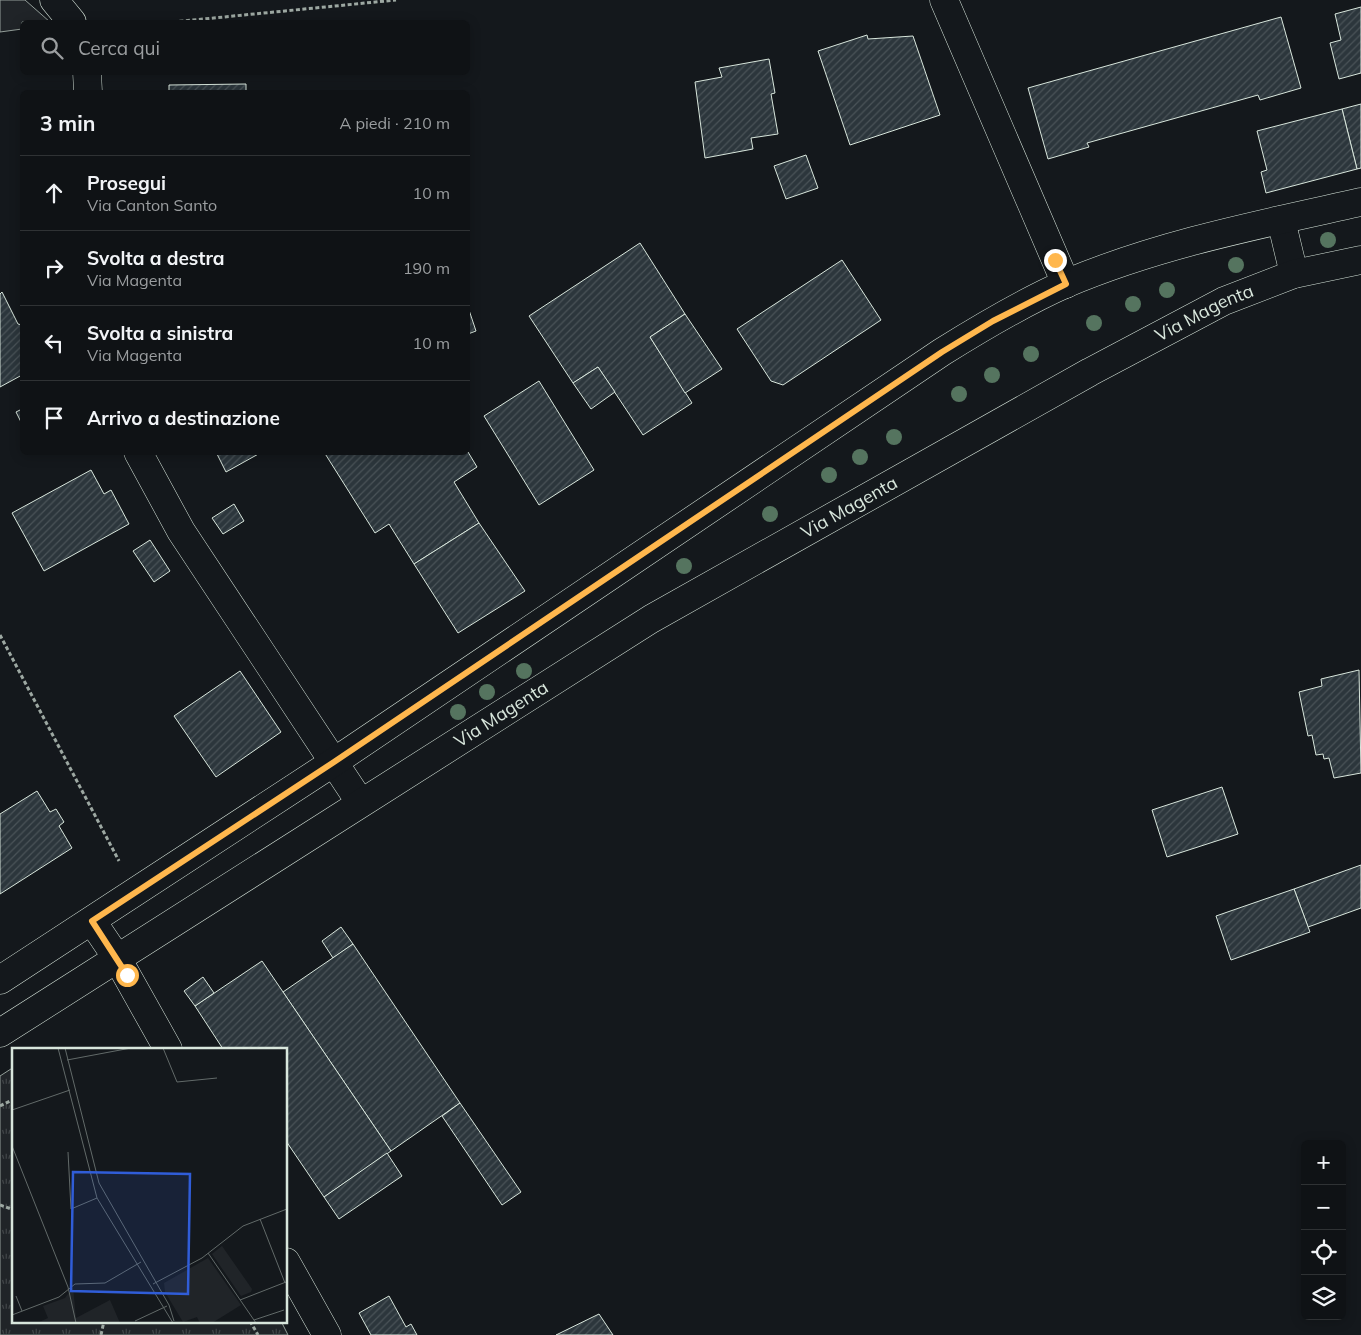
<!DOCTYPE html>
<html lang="it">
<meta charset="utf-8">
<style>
:root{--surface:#0f1215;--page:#1d2022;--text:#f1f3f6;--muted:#9b9ea0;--line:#2f3234}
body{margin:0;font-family:Mulish,sans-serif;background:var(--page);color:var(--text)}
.controls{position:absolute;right:15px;bottom:15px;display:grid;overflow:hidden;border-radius:8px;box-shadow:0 2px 12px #0003}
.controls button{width:45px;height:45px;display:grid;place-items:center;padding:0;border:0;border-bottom:1px solid var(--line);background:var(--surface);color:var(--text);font:25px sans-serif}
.stop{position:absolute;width:15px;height:15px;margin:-11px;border:4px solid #ffb74d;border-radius:50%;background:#fff}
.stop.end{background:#ffb74d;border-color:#fff;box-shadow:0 1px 5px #0008}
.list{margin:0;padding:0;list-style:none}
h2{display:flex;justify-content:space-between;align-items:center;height:65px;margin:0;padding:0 20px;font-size:21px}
h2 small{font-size:16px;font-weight:400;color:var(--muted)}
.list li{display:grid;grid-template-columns:32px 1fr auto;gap:15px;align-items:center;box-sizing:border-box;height:75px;padding:0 20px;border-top:1px solid var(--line)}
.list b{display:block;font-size:19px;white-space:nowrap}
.list p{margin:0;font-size:16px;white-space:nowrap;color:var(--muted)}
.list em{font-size:16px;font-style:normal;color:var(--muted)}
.icon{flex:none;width:28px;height:28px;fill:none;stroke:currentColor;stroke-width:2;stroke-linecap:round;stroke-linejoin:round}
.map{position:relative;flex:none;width:1361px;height:1335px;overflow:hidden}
.search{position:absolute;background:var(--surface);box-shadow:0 2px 12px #0003;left:20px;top:20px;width:450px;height:55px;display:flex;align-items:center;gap:12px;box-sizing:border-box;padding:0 18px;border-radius:8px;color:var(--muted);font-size:19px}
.panel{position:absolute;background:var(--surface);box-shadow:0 2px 12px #0003;left:20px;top:90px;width:450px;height:365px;border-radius:8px}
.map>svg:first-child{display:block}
.green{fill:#202428;stroke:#939e99}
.park{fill:url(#park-tufts);stroke:#939e99}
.building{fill:url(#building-hatch);stroke:#d8e6dc}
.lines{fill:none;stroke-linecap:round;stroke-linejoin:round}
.minor-casing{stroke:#d8e6dc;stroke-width:29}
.path{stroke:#9da8a2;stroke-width:3;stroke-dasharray:4 2.5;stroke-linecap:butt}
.minor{stroke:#14181c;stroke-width:28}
.tree{fill:#55745f}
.route{stroke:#ffb74d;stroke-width:6}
.labels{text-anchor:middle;stroke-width:4;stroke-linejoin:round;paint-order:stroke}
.street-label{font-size:18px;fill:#d8e6dc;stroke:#14181c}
.inset-road{fill:none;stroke:#626a69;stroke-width:1}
.view{fill:#305dd8;fill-opacity:0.15;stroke:#305dd8;stroke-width:2.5}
.inset-edge{fill:none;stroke:#d8e6dc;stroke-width:2.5}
</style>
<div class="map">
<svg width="1361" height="1335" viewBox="0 0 1361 1335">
<defs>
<pattern id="park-tufts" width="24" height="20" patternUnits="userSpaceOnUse" patternTransform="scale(1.25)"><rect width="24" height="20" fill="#202428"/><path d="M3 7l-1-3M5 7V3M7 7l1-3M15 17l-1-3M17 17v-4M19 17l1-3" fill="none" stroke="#404447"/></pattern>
<pattern id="building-hatch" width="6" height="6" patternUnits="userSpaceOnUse" patternTransform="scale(1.25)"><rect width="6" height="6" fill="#2c363c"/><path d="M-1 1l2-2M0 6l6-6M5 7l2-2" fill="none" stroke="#4a5358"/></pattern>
</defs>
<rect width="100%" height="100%" fill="#14181c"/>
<path class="green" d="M0,0H25L50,22H22V29L0,32Z"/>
<path class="park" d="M14,1067V1321H281L288,1335H0V1076Z"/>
<g class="building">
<path d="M1361,7V73L1339,79L1330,43L1341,40L1335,14Z"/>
<path d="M1281,17L1301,88L1260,100L1258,95L1087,143L1089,147L1048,159L1028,88Z"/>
<path d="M867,35L868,39L913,36L940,115L850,145L818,51Z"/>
<path d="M769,59L775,93L771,94L778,134L751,138L753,149L705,158L695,82L722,77L719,68Z"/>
<path d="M246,84V92H169V85Z"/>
<path d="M1361,104V168L1357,169L1342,109Z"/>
<path d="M1342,109L1357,169L1266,193L1261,172L1267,170L1257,131Z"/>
<path d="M806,155L818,188L786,199L774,166Z"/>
<path d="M640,243L685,314L650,337L692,403L643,435L598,367L573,383L529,316Z"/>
<path d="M842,260L881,320L783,385L771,381L737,329Z"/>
<path d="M2,292L18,324L22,325V375L0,387V294Z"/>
<path d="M468,307L476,331L468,334Z"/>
<path d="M685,314L722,369L685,393L650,337Z"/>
<path d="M598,367L615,392L591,409L573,383Z"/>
<path d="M539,381L594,470L539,505L484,416Z"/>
<path d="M22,409V424L16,412Z"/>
<path d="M216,452H262L226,472Z"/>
<path d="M324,452H468L477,467L454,482L479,523L414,564L389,524L375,533Z"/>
<path d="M91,470L104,494L111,490L129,524L44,571L12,513Z"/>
<path d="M234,504L244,521L223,534L212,518Z"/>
<path d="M479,523L525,591L458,633L414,564Z"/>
<path d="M150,540L170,571L154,582L133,551Z"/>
<path d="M1359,670L1361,773L1334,778L1329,758L1324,759L1323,754L1316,755L1312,735L1308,736L1299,692L1322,686L1321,679Z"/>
<path d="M240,671L281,732L216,777L174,716Z"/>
<path d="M1222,787L1238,834L1167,857L1152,810Z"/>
<path d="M37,791L50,812L56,809L64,822L59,826L72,848L0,894V814Z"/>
<path d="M1361,865V908L1308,927L1294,889Z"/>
<path d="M1294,889L1310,932L1231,960L1216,916Z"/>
<path d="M341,927L353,944L333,958L322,941Z"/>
<path d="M353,944L460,1103L391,1151L283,992Z"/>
<path d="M262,961L391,1151L324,1197L286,1141V1049H223L195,1006Z"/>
<path d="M203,977L214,993L195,1006L184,991Z"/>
<path d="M460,1103L521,1192L502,1205L442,1116Z"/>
<path d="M387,1153L402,1176L339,1219L324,1197Z"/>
<path d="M389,1296L406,1327L411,1324L417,1335H371L359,1313Z"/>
<path d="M599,1314L613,1335H556Z"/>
</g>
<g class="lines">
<defs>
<g id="minor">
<path d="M54,0L72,22"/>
<path d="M944,0L1066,284"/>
<path d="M87,72L88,92"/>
<path d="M1281,220L1294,274"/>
<path d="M138,452L181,531L360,802"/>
<path d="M92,921L117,958L168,1049"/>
<path d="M0,980L334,762L942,352C982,327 1022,303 1065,284C1159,244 1262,224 1361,202"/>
<path id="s1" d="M0,1033L651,619L1090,372L1224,301L1294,274L1361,260"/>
<path d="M286,1262L327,1335"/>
</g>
</defs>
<use href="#minor" class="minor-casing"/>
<g class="path">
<path d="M173,22L396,0"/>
<path d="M0,635L119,861"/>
<path d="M0,1106L14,1099"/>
<path d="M0,1205L14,1210"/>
<path d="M250,1321L258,1335"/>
<path d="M101,1335L104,1321"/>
</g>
<use href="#minor" class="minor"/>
</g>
<g class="tree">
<circle cx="1328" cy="240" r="8"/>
<circle cx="1236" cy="265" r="8"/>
<circle cx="1167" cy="290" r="8"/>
<circle cx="1133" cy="304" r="8"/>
<circle cx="1094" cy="323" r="8"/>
<circle cx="1031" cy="354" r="8"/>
<circle cx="992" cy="375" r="8"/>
<circle cx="959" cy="394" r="8"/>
<circle cx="894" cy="437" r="8"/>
<circle cx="860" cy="457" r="8"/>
<circle cx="829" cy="475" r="8"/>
<circle cx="770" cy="514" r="8"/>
<circle cx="684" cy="566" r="8"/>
<circle cx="524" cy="671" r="8"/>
<circle cx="487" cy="692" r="8"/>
<circle cx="458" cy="712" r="8"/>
</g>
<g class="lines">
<path class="route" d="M127,975L92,921L334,762L942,352L993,321L1066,284L1055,260"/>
</g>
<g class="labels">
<g class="street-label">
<text dy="6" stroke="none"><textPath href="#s1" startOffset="1404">Via Magenta</textPath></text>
<text dy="6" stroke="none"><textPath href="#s1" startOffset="999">Via Magenta</textPath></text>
<text dy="6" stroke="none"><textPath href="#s1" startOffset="594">Via Magenta</textPath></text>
</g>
</g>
<g transform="translate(12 1048)">
<rect width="275" height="275" fill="#14181c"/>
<path d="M61,239L64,270L98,252L108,275H25L36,270L31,258L53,250Z" fill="#202428"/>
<path d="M210,198L240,241L239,244L229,248L200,206ZM196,210L229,257L200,275H188L185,269L171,274L153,244L152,235Z" fill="#202428"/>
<path class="inset-road" d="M46,0L85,150L161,275M53,0L87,135L157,257L162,273M151,0L165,34L205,30M55,12L119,0M0,62L58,42M0,98L56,239L64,275M56,104L59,161L85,150M248,171L273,235M196,205L244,275M141,236L190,210L231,178L275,161M4,248L10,263M228,252L274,234M0,267L47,249L63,236L93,235L129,214M242,272L272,262M123,273L155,258"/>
<path class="view" d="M61,124L178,126L176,246L59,243Z"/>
<rect width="275" height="275" class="inset-edge"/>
</g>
</svg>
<div class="controls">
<button>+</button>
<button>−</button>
<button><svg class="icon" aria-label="locate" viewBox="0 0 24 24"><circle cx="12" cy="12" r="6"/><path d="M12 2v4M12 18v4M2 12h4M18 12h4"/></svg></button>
<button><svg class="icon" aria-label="layers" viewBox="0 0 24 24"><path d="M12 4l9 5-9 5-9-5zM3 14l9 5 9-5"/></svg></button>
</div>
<div class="stop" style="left:127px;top:975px"></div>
<div class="stop end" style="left:1055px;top:260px"></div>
<div class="search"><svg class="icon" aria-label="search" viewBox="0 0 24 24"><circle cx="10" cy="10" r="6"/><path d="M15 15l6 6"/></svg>Cerca qui</div>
<section class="panel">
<h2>3 min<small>A piedi · 210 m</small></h2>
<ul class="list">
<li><svg class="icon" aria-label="ahead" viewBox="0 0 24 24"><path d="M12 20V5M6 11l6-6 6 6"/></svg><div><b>Prosegui</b><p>Via Canton Santo</p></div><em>10 m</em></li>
<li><svg class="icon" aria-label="right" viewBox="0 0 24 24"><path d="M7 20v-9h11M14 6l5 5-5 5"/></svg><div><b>Svolta a destra</b><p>Via Magenta</p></div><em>190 m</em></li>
<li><svg class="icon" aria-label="left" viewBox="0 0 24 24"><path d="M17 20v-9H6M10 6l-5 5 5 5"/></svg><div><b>Svolta a sinistra</b><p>Via Magenta</p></div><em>10 m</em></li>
<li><svg class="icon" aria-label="arrive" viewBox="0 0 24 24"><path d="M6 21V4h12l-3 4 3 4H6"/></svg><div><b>Arrivo a destinazione</b></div></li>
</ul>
</section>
</div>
